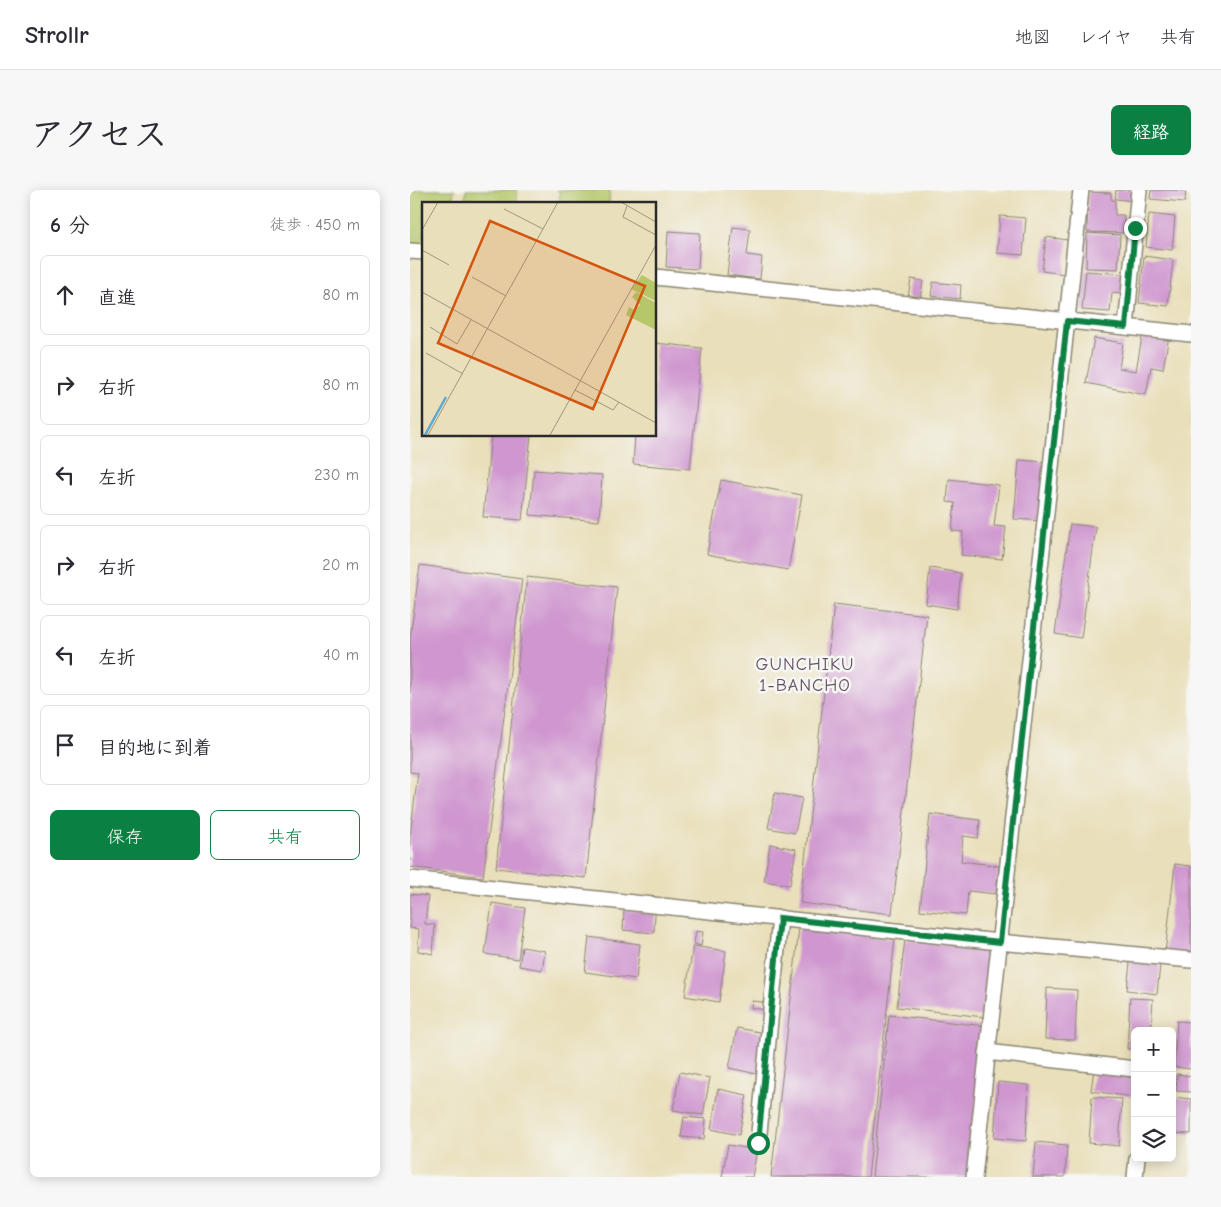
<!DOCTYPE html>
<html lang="ja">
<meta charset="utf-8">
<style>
:root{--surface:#fff;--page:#f7f7f7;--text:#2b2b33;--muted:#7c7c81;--line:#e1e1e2;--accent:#0b8043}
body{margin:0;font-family:"Comic Neue","Klee One",sans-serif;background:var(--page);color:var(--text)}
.controls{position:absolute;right:15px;bottom:15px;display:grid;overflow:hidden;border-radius:8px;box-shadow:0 2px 12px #0003}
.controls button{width:45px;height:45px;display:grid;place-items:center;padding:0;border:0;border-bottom:1px solid var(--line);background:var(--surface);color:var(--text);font:25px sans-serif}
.stop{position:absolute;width:15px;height:15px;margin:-11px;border:4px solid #0b8043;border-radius:50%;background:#fff}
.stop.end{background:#0b8043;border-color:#fff;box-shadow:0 1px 5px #0008}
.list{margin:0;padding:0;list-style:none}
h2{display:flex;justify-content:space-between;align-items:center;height:65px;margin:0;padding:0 20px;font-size:21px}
h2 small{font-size:16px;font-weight:400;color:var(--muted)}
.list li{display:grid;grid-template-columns:32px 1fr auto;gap:15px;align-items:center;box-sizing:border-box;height:80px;margin:0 10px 10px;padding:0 10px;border:1px solid var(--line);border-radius:8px}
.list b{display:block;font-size:19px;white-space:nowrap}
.list em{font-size:16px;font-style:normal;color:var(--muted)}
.actions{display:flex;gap:10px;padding:15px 20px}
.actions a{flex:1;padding:11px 0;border:1px solid var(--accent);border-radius:8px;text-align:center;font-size:18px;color:var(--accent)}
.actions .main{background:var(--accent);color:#fff}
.icon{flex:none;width:28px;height:28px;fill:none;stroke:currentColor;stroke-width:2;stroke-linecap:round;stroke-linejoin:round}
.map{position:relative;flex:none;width:781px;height:987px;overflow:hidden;border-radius:8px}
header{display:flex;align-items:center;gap:30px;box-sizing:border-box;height:70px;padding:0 25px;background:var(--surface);border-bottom:1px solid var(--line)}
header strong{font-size:24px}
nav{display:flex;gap:28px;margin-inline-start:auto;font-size:18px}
.intro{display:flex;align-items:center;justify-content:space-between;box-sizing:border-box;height:120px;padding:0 30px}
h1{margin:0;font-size:35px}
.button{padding:12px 22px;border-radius:8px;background:var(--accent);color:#fff;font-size:18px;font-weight:700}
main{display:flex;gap:30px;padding:0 30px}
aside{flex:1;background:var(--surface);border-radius:8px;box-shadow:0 2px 12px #0003}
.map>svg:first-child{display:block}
.green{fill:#b6c76a;stroke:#70794a}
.building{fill:#cf96cf}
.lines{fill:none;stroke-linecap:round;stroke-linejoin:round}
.minor-casing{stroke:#8a8572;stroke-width:18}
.minor{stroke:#fff;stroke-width:15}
.route{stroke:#0b8043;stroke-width:6}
.labels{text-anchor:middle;stroke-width:5;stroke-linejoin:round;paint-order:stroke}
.quarter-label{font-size:18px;letter-spacing:1px;fill:#645064;stroke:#f6f6f2}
.inset-river{fill:none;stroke:#5ba8d4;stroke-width:2.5}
.inset-road{fill:none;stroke:#9d9781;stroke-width:1}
.view{fill:#d5540f;fill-opacity:0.15;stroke:#d5540f;stroke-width:2.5}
.inset-edge{fill:none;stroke:#2b2b2b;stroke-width:2.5}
</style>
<header>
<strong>Strollr</strong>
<nav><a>地図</a><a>レイヤ</a><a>共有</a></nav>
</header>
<div class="intro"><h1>アクセス</h1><a class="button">経路</a></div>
<main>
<aside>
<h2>6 分<small>徒歩 · 450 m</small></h2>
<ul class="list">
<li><svg class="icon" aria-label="ahead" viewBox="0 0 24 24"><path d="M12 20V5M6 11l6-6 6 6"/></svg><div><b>直進</b></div><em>80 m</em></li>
<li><svg class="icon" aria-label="right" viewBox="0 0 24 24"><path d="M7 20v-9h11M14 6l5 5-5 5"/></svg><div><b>右折</b></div><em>80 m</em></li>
<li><svg class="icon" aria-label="left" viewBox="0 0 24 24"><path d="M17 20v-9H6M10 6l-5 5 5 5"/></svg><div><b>左折</b></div><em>230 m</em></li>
<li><svg class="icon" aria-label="right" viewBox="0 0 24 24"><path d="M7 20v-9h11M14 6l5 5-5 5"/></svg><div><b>右折</b></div><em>20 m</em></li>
<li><svg class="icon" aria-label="left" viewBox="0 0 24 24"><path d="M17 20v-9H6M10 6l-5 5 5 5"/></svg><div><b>左折</b></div><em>40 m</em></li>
<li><svg class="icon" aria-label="arrive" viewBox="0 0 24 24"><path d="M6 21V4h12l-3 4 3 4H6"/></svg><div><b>目的地に到着</b></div></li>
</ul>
<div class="actions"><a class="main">保存</a><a>共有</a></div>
</aside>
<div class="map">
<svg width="781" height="987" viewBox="0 0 781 987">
<rect width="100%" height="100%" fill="#f6f6f2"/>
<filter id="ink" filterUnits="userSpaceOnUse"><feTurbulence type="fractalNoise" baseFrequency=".02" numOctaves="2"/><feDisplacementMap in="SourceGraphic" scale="10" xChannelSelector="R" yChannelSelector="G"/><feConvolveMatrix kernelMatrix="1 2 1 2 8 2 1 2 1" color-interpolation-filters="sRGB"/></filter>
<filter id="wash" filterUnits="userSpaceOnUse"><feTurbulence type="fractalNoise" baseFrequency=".0096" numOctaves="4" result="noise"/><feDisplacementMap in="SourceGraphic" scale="20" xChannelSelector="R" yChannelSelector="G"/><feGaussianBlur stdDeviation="1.12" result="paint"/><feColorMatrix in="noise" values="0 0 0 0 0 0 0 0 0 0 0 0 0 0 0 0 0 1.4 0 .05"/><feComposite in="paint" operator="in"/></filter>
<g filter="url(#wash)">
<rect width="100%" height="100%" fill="#e9dfba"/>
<g class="green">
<path d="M0,0H44L42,14H14V57L0,54Z"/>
<path d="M56,0H107V14H55Z"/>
<path d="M147,0H200L199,14H149L150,2Z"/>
</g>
<g id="blocks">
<g class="building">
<path d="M706,0H727L726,11L705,9Z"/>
<path d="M741,0H776L775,12L740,9Z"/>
<path d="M678,2L701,3V9L705,11V25H714L713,43L677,42Z"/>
<path d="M739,24L765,27L762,60L736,57Z"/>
<path d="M590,26L616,28L613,65L587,63Z"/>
<path d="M323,37L340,39L337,65L352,67L350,89L317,85Z"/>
<path d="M258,41L290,43L288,79L256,77Z"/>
<path d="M677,43L710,45L708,79L676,78Z"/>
<path d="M636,47L658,50L654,84L632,81Z"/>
<path d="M734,66L763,70L758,116L729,113Z"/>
<path d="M676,81L714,84L712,104L702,103L700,122L672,120Z"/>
<path d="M501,89L513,91L510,109L498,107Z"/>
<path d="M523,92L551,95L550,109L521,106Z"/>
<path d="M733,141L759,146L753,179L741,177L736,205L676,193L684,148L713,153L709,178L726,181Z"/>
<path d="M245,153L292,158L280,279L223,274L225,245H245Z"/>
<path d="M81,245H121L112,330L73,327Z"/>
<path d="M609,270L636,272L631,331L604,329Z"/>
<path d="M124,280L192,285L189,331L120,325Z"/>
<path d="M539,289L589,295L584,336L596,337L592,369L551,365L553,342L542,341L545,313L537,312Z"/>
<path d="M311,290L392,305L378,380L297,364Z"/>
<path d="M660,334L686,337L671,448L645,444Z"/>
<path d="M10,375L112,389L73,687L0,677V646L8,583L0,582V449Z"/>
<path d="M520,378L551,383L547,419L516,414Z"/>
<path d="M117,387L207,397L176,688L86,678Z"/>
<path d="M424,414L517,425L482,724L390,713Z"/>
<path d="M365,603L392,608L385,643L358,638Z"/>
<path d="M520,624L570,630L568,648L553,646L551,671L589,676L586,704L558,701L556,725L510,720Z"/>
<path d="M360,654L386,659L380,695L354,691Z"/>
<path d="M765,674L781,676V767L755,764Z"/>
<path d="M0,704L18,706L15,734L25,735L23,764L8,761L9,739L0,738Z"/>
<path d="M82,713L115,718L108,769L75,764Z"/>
<path d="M214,720L245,723L244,743L213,740Z"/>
<path d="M389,738L485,749L458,987H361Z"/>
<path d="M286,741L293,742L291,756L284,754Z"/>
<path d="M179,747L230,754L226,789L175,782Z"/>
<path d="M495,749L582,759L574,827L487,817Z"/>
<path d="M283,756L316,761L309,812L275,806Z"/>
<path d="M112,757L135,761L132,780L109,776Z"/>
<path d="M720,772L750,775L747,804L717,800Z"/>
<path d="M637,798L667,800L665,850L635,849Z"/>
<path d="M720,808L743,809L741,841H725V859H717Z"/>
<path d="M342,811L359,813L358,820L341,818Z"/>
<path d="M479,825L575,836L558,987H462Z"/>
<path d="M767,831L781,832V879L764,877Z"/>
<path d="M327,838L355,843L347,884L319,878Z"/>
<path d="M684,879L725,884L723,907L681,901Z"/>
<path d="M270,882L300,888L293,925L263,920Z"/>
<path d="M767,884L781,886V902L766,901Z"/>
<path d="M588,892L619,895L616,951L584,948Z"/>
<path d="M308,899L337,905L329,945L301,939Z"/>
<path d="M682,907L712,909L709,956L679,953Z"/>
<path d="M762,907L781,909V944L762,943Z"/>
<path d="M274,927L296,929L294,949L271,947Z"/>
<path d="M626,952L657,955L655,987H623Z"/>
<path d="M318,955L347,960L342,987H312Z"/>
</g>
</g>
</g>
<g filter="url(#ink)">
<use href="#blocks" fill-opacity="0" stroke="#8a8572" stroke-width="1"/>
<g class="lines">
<defs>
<g id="minor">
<path d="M0,61L14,62"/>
<path d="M245,87L781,144"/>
<path d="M716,137L729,0"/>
<path d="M0,689L589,752L781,770"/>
<path d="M577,862L725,879"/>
<path d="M348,953L370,728"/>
<path d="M564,987L671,0"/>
<path d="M725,987L727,968"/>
</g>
</defs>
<use href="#minor" class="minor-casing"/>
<use href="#minor" class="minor"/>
</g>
</g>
<g class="lines" filter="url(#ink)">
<path class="route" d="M348,953L370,728L590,752L657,131L716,137L725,38"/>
</g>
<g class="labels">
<g class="quarter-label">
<text x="395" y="480">GUNCHIKU<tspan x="395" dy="21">1-BANCHO</tspan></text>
</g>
</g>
<g transform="translate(12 12)">
<rect width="234" height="234" fill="#e9dfba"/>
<path d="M220,73L234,81V99L209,87ZM214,90L234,101V128L204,113L207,105L212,108L218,103L210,95Z" fill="#b6c76a"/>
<path class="inset-river" d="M3,233L24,195"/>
<path class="inset-road" d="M199,0L234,20M205,4L201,15L234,33M82,7L121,27M0,28L16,0M0,48L27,63M50,75L84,94M0,90L234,221M8,125L35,142L49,118M4,151L41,172M153,188L191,208L197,200M6,233L136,0M128,233L234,43"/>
<path class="view" d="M68,19L223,84L171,207L16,141Z"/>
<rect width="234" height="234" class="inset-edge"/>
</g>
</svg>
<div class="controls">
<button>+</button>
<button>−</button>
<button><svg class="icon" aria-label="layers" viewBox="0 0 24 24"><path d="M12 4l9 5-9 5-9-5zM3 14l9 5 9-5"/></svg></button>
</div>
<div class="stop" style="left:348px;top:953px"></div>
<div class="stop end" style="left:725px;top:38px"></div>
</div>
</main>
